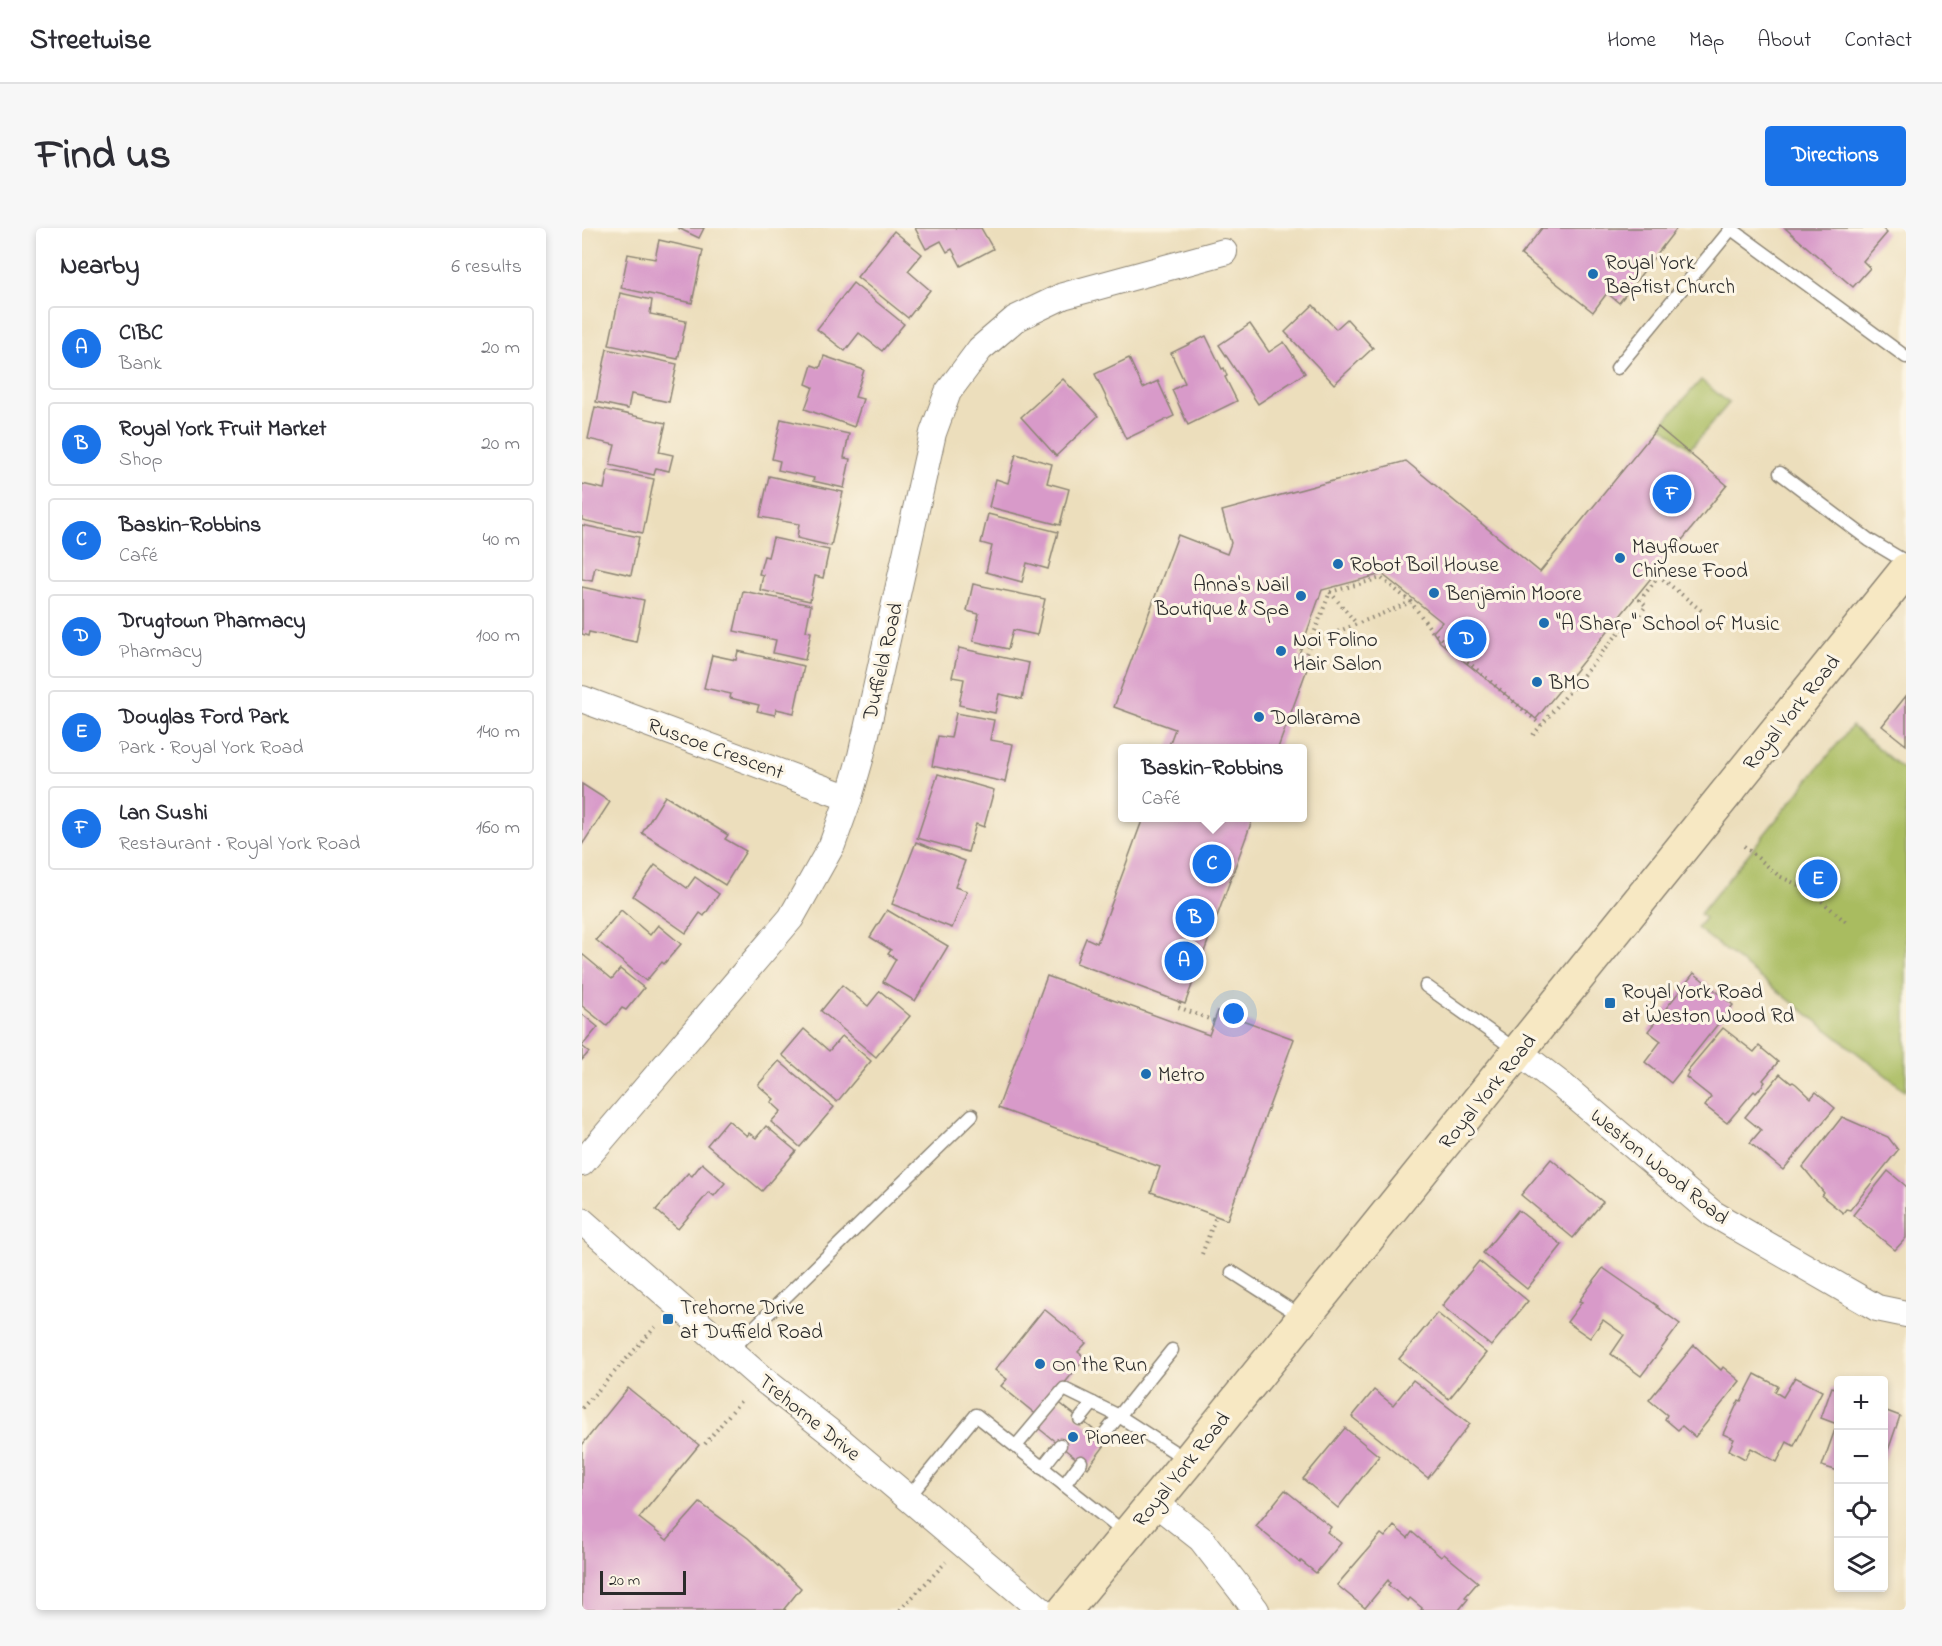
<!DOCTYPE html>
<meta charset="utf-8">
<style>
:root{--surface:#fff;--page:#f7f7f7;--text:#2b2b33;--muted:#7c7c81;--line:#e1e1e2;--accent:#1a73e8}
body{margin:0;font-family:"Indie Flower",sans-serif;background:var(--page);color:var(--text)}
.controls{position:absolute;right:18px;bottom:18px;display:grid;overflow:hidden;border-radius:6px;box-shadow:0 3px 9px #0003}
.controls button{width:54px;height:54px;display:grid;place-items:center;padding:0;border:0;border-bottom:2px solid var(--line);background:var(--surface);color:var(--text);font:30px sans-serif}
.scale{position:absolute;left:18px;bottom:15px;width:86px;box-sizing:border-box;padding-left:6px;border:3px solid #2b2b2b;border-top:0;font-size:16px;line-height:21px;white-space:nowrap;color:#2b2b2b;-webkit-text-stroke:4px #fcf5e5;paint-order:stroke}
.you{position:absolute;left:652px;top:786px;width:21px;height:21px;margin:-15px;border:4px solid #fff;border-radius:50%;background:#1a73e8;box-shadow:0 0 0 9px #1a73e833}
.badge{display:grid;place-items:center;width:39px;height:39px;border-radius:50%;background:var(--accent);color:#fff;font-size:20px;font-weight:700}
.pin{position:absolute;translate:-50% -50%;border:3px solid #fff;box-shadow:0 2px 6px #0006}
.popup{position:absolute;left:536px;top:516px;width:189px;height:78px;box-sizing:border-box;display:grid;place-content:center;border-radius:6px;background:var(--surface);filter:drop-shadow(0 2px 4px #0005);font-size:20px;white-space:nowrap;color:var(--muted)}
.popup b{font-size:22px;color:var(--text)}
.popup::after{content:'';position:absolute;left:50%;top:100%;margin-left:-12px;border:12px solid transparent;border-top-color:var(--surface)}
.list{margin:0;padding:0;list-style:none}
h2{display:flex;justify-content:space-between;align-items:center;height:78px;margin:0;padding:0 24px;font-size:26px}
h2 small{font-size:20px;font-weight:400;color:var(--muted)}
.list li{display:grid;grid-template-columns:39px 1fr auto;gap:18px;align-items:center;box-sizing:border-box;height:84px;margin:0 12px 12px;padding:0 12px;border:2px solid var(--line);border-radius:6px}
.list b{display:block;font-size:22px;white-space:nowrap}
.list p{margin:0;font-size:20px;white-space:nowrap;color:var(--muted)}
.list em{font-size:20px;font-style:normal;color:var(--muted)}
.icon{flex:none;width:33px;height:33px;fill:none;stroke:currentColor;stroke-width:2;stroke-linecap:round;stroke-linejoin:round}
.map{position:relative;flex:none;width:1324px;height:1382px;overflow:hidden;border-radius:6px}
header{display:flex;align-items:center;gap:36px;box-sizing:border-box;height:84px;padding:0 30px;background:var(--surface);border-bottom:2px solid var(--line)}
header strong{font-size:28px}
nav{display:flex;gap:33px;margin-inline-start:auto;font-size:21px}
.intro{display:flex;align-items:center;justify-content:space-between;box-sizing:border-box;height:144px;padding:0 36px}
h1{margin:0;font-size:42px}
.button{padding:15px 27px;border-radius:6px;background:var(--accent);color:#fff;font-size:21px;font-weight:700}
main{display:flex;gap:36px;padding:0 36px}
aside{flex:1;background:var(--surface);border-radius:6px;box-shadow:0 3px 9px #0003}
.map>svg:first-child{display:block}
.green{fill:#a9bc60;stroke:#6a7446;stroke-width:1.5}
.building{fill:#d89ac9}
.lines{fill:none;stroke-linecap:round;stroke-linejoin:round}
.service-casing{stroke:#8c8474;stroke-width:15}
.minor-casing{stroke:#8c8474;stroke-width:28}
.secondary-casing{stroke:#8c8474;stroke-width:36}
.path{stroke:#8c8474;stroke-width:4;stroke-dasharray:1.5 4.5;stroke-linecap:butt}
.service{stroke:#fff;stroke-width:12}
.minor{stroke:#fff;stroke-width:26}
.secondary{stroke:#f7e8c3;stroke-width:33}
.poi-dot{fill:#1f6fb2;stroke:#fcf5e5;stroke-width:2}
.labels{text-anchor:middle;stroke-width:6;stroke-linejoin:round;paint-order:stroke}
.poi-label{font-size:21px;fill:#2b2b2b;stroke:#fcf5e5;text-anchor:start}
.street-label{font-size:21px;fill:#2b2b2b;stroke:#fcf5e5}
</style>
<header>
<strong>Streetwise</strong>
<nav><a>Home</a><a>Map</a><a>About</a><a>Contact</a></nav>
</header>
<div class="intro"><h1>Find us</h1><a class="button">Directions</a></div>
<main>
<aside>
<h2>Nearby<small>6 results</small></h2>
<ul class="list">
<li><span class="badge">A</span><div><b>CIBC</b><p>Bank</p></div><em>20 m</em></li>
<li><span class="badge">B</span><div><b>Royal York Fruit Market</b><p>Shop</p></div><em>20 m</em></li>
<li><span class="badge">C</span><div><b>Baskin-Robbins</b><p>Café</p></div><em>40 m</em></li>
<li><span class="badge">D</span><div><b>Drugtown Pharmacy</b><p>Pharmacy</p></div><em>100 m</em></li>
<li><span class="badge">E</span><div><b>Douglas Ford Park</b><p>Park · Royal York Road</p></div><em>140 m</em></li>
<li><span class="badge">F</span><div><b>Lan Sushi</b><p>Restaurant · Royal York Road</p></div><em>160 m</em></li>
</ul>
</aside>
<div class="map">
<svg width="1324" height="1382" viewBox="0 0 1324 1382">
<rect width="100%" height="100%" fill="#fcf5e5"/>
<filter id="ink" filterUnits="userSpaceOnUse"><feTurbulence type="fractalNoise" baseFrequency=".0167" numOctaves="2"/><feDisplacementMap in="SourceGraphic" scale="12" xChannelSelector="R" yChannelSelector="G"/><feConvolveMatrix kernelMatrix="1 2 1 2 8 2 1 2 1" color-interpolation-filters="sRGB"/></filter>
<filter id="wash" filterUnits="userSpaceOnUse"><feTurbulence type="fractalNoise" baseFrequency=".008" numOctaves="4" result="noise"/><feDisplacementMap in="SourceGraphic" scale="24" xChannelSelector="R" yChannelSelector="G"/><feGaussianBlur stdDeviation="1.35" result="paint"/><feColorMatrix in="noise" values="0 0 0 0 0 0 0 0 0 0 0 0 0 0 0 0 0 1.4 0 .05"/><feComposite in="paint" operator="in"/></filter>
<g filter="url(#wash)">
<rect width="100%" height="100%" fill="#ecdebc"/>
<g class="green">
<path d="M1119,152L1147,175L1108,221L1079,197Z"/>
<path d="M1270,498L1324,544V863L1115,700L1123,690L1118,686Z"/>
</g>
<g id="blocks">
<g class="building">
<path d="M96,0H122L117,10Z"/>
<path d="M333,0H399L411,21L379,38L370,21L365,24L359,13L344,21Z"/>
<path d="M960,0H1095L1037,75L1025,65L1011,84L939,27Z"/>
<path d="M1203,0H1300L1305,5L1281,33L1288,40L1271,59Z"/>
<path d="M312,3L340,26L326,43L348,62L326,90L275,49Z"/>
<path d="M77,12L121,22L110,75L39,60L46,26L73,31Z"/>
<path d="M271,55L322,96L300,123L277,105L263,123L235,101Z"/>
<path d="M38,65L70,72L68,86L104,93L96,131L27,117Z"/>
<path d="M731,77L754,101L765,91L791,120L752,156L703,104Z"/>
<path d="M668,96L687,124L702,114L723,145L676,176L637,117Z"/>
<path d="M624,108L640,141L642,140L645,148L643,149L655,173L606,197L590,162L603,155L589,125Z"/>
<path d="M25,121L95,136L87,174L49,166L46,181L14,174Z"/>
<path d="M242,128L282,142L273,169L281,171L272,199L223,181L231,159L224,156L230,137L238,140Z"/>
<path d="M547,130L561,160L576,153L592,188L544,211L513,146Z"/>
<path d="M481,151L516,188L474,228L439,189Z"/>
<path d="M13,179L84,195L77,224L91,227L87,243L74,240L72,247L28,237L33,217L6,211Z"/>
<path d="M199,191L267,206L262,230L268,231L262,260L231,253L232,250L196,242L198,233L190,231Z"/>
<path d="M1076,199L1145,257L954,491L858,414L851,404L860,394L800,346L740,362L716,429L728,433L696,520H586L593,501L532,479L596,307L645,326L649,315L640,283L824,233L958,344Z"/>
<path d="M434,226L470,236L465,255L487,261L478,297L407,279L414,251L426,255Z"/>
<path d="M26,242L72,251L61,305L0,292V256L22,261Z"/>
<path d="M187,248L261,264L249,318L215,310L217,296L178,289Z"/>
<path d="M406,286L476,304L466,341L445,335L440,354L404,344L410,318L399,315Z"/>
<path d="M0,297L57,309L49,347L13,339L10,353L0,351Z"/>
<path d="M191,310L247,322L241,350L233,348L228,373L178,362L181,347L177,346L182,328L186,329Z"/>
<path d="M391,356L463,371L455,407L431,402L426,421L391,413L397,386L385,383Z"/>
<path d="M0,359L62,372L54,414L7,404L6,408L0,406Z"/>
<path d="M161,363L229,377L224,403L229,404L223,432L191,425L194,412L152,403Z"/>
<path d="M377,420L447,435L440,471L417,466L413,485L377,477L382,451L370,449Z"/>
<path d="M156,423L222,438L212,485L194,481L193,487L175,483L177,477L148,470L149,466L122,460L130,427L154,432Z"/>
<path d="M1324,468V517L1300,498Z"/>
<path d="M374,485L412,492L408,512L431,516L423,554L350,538L356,508L369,510Z"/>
<path d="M356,546L412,562L402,599L394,596L386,624L335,610Z"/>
<path d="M0,556L28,574L0,617Z"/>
<path d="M83,568L146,607L143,611L164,623L143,657L60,605Z"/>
<path d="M561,590H671L603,776L494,735L504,710L515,715Z"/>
<path d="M334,614L383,633L373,659L385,663L370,700L310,676Z"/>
<path d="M73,637L105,660L113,649L137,666L122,688L118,685L104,705L51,668Z"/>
<path d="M39,682L68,707L76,697L99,716L82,736L80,734L64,753L14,712Z"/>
<path d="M305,682L366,718L333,773L301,754L314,731L306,726L309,722L288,709Z"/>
<path d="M0,726L30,751L38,741L62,760L44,782L40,780L25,798L0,778Z"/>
<path d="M1112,745L1151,777L1089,855L1063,834L1079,813L1066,803Z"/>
<path d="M465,748L627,807L636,783L712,811L645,992L569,964L578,939L416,880Z"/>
<path d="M260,757L286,778L298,763L328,788L294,829L239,783Z"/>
<path d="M0,786L16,799L0,818L7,824L0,832Z"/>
<path d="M1141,800L1172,824L1177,818L1196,834L1181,852L1183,854L1174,865L1172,863L1145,895L1123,878L1129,869L1104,849L1107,844L1105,843Z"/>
<path d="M222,801L247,823L260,808L289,833L255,874L200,827Z"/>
<path d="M197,833L252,879L218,919L189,894L199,883L189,874L192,871L176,857Z"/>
<path d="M1198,846L1209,855L1211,854L1214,856L1229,870L1234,864L1253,880L1201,942L1168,915L1179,902L1163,889Z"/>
<path d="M1260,889L1306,909L1316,922L1268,982L1264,981L1261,985L1240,968L1242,965L1221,939Z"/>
<path d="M146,892L165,908L167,905L174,910L184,898L214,923L180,963L125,917Z"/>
<path d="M969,931L1021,974L991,1010L939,967Z"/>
<path d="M120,935L143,955L132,968L127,964L96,1001L74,982L106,945L110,948Z"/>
<path d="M1306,943L1324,958V1010L1313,1022L1271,987Z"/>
<path d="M936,982L980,1017L945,1061L901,1025Z"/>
<path d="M897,1033L946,1073L909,1118L860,1078Z"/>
<path d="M1021,1040L1076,1078L1075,1079L1098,1096L1059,1148L1029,1126L1042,1107L1021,1092L1008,1110L985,1094L1000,1074L997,1073Z"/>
<path d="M462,1081L504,1115L496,1124L503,1130L456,1188L419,1158L425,1151L413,1142Z"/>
<path d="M855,1085L904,1125L867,1171L817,1131Z"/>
<path d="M1112,1117L1139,1142L1141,1139L1158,1153L1113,1209L1100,1198L1096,1202L1083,1191L1085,1187L1067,1172Z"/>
<path d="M1173,1146L1196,1158L1193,1164L1201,1169L1213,1149L1240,1163L1212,1218L1205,1214L1195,1234L1169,1220L1163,1231L1147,1222L1152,1211L1141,1206L1157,1172L1159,1173Z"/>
<path d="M831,1152L888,1196L846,1250L770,1189L792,1162L811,1177Z"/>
<path d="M1250,1159L1256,1161V1243L1240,1238L1255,1196L1239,1190Z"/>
<path d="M46,1160L117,1217L57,1290L85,1312L118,1275L166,1310L219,1360L202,1381L204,1382H0V1217Z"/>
<path d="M475,1173L526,1213L506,1240L455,1199Z"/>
<path d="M1302,1182L1318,1188L1302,1234Z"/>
<path d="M763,1200L797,1228L756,1280L721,1251Z"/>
<path d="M703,1262L749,1299L745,1304L759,1315L734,1345L719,1333L718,1335L674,1298Z"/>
<path d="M812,1298L826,1310L830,1304L859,1329L862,1326L896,1354L883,1369L886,1371L877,1382H839L840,1380L828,1370L826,1373L806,1357L808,1355L806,1352L783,1380L755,1357L799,1306L803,1309Z"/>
</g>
</g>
</g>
<g filter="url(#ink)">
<use href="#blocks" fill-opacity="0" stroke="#8c8474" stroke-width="1.5"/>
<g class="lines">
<defs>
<g id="service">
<path d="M1148,0L1324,129"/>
<path d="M1035,140L1149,1"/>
<path d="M1198,245L1287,312L1324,334"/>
<path d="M844,758L934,822"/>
<path d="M650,1044L720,1089"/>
<path d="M149,1122L390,887"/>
<path d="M590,1122L537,1188L605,1232"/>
<path d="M498,1191L511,1175"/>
<path d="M434,1218L482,1161L537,1188L520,1209"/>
<path d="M460,1240L478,1217"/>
<path d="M482,1257L499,1234"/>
<path d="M326,1270L394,1187L544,1306"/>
</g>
<g id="minor">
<path d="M0,471L267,570"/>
<path d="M937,824L981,858L1130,985L1295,1080L1324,1086"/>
<path d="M0,935L209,690L250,617L267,570L279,528L351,205L366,164L398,121L433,91L481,68L642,24"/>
<path d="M0,993L178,1149L253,1208L459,1382"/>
<path d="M572,1274L619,1311L674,1382"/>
</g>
<path id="secondary" d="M483,1382L606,1233L1324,342"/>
</defs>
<use href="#service" class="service-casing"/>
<use href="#minor" class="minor-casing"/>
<use href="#secondary" class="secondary-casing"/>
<g class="path">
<path d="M748,364L775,396"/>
<path d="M728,415L829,374"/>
<path d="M722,431L748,364L799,350L829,374L850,403L959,497"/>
<path d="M951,507L1039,402C1051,396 1056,388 1064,378L1058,372L1077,348L1121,384"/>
<path d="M1162,618L1197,648L1227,662L1264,694"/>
<path d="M598,774L596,779L632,793"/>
<path d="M620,1026L634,988"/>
<path d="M0,1180L76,1096"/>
<path d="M123,1216L161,1170"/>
<path d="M318,1382L364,1334"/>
</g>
<use href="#service" class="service"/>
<use href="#minor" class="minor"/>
<use href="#secondary" class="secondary"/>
</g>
</g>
<g class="poi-dot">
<circle cx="1011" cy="46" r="6"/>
<circle cx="1038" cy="330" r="6"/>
<circle cx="756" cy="336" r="6"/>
<circle cx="852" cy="365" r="6"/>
<circle cx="719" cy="368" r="6"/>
<circle cx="962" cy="395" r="6"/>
<circle cx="699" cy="423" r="6"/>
<circle cx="955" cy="454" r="6"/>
<circle cx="677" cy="489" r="6"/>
<rect x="1022" y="769" width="12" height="12" rx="3"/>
<circle cx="564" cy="846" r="6"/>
<rect x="80" y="1085" width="12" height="12" rx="3"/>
<circle cx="458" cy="1136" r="6"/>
<circle cx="491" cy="1209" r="6"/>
</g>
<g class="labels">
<g class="poi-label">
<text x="1023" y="41">Royal York<tspan x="1023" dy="24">Baptist Church</tspan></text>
<text x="1050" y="325">Mayflower<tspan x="1050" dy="24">Chinese Food</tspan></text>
<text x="768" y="343">Robot Boil House</text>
<text x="707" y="363" text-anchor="end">Anna's Nail<tspan x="707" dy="24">Boutique &amp; Spa</tspan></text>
<text x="864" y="372">Benjamin Moore</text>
<text x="974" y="402">"A Sharp" School of Music</text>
<text x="711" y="418">Noi Folino<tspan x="711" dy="24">Hair Salon</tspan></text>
<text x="967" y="461">BMO</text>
<text x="689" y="496">Dollarama</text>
<text x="1040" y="770">Royal York Road<tspan x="1040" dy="24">at Weston Wood Rd</tspan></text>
<text x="576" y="853">Metro</text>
<text x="98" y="1086">Trehorne Drive<tspan x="98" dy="24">at Duffield Road</tspan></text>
<text x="470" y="1143">On the Run</text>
<text x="503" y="1216">Pioneer</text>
</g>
<g class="street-label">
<text transform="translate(300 433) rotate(-77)" y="7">Duffield Road</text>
<text transform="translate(1209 484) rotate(-51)" y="7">Royal York Road</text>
<text transform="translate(134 520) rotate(20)" y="7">Ruscoe Crescent</text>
<text transform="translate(905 863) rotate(-51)" y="7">Royal York Road</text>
<text transform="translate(1078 938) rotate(39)" y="7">Weston Wood Road</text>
<text transform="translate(228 1189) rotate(39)" y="7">Trehorne Drive</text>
<text transform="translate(599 1241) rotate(-51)" y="7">Royal York Road</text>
</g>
</g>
</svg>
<div class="controls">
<button>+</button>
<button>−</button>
<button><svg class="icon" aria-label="locate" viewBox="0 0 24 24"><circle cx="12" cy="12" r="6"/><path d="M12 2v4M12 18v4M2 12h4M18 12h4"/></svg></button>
<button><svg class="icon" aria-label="layers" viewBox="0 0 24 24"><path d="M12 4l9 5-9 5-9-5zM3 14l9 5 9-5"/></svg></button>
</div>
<div class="scale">20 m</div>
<div class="you"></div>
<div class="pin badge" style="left:602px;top:733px">A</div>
<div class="pin badge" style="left:613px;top:690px">B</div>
<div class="pin badge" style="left:630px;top:636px">C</div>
<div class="popup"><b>Baskin-Robbins</b>Café</div>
<div class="pin badge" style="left:885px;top:411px">D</div>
<div class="pin badge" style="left:1236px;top:651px">E</div>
<div class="pin badge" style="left:1090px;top:266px">F</div>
</div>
</main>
